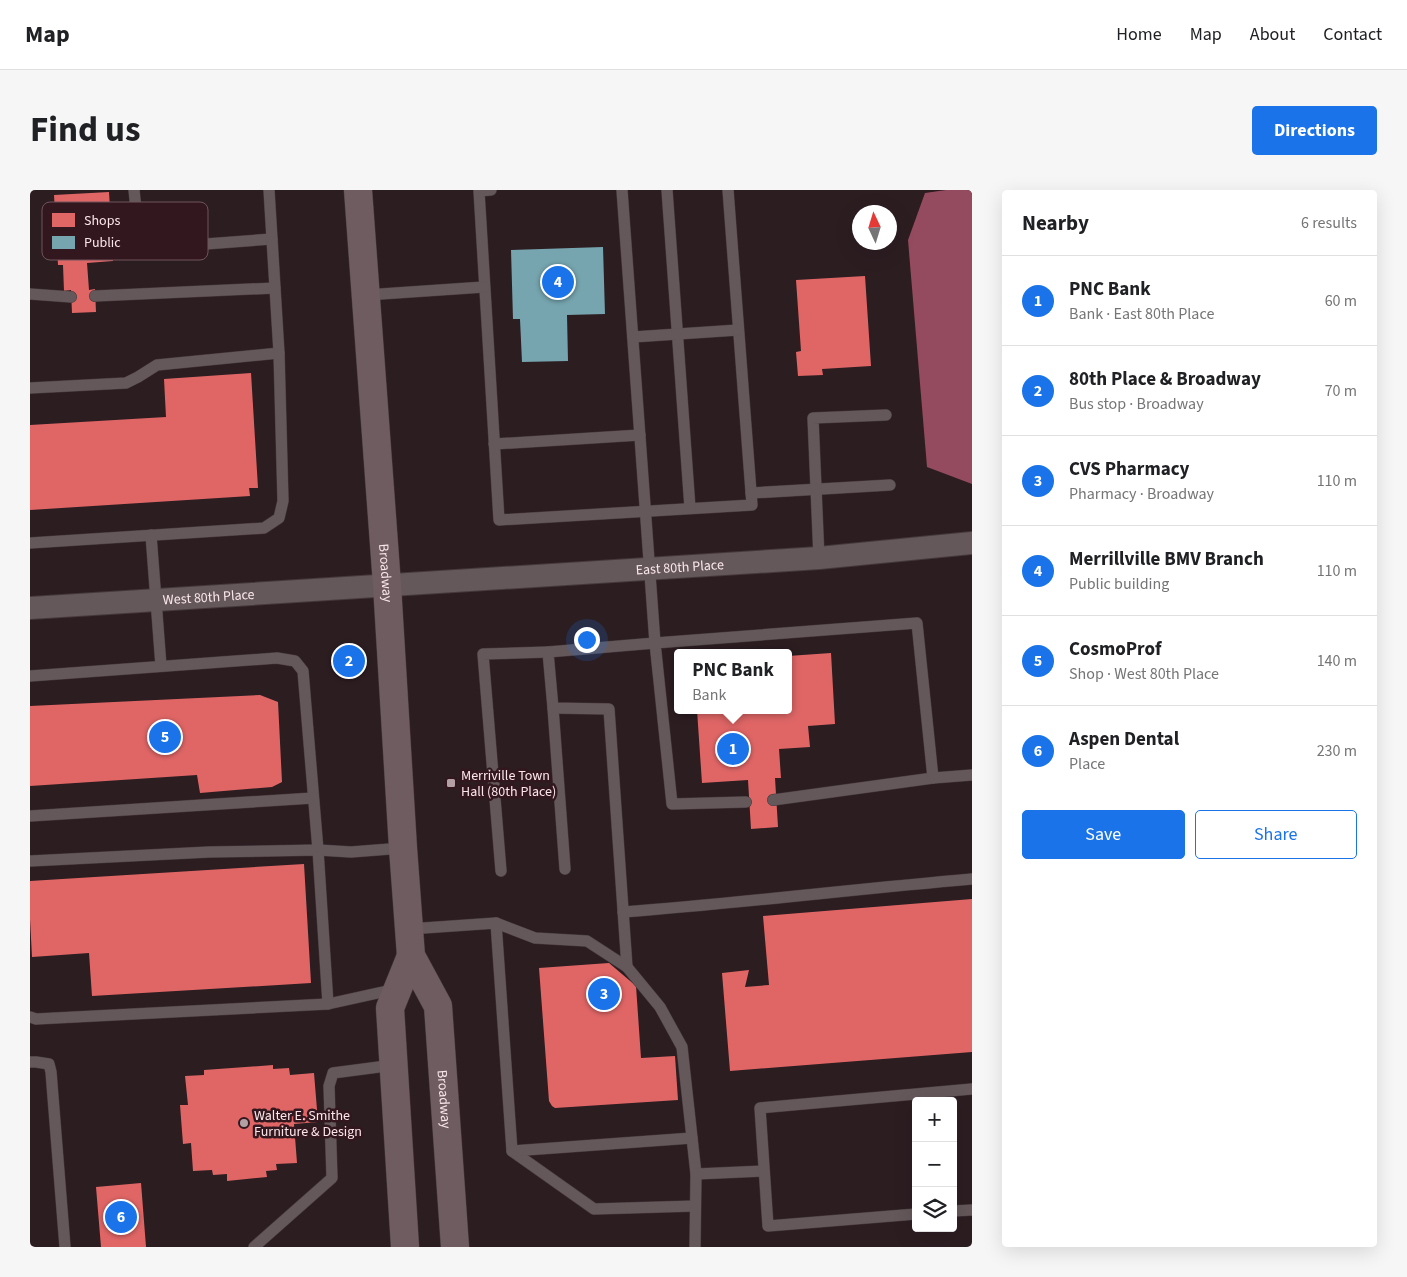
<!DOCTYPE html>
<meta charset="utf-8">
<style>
:root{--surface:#fff;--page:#f6f6f6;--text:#202124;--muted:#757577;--line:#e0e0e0;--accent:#1a73e8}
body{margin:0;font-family:"Source Sans 3",sans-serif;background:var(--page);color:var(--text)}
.controls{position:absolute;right:15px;bottom:15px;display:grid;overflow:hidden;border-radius:5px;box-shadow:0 5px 20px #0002}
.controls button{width:45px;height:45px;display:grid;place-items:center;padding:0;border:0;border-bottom:1px solid var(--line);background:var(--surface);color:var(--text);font:25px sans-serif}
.compass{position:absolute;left:822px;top:15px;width:45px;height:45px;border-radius:50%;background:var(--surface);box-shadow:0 5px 20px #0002;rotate:356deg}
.you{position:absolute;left:556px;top:449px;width:18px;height:18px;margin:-12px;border:4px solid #fff;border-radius:50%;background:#1a73e8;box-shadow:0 0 0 8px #1a73e833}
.badge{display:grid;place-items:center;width:32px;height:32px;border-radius:50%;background:var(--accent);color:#fff;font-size:16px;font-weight:700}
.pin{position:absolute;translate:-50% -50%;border:2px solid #fff;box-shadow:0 1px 5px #0006}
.popup{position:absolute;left:644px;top:459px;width:118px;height:65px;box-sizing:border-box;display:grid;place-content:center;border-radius:5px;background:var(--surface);filter:drop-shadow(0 1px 4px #0005);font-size:16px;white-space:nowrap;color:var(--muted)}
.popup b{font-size:19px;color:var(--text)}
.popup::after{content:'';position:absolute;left:50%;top:100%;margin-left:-10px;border:10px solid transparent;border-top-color:var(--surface)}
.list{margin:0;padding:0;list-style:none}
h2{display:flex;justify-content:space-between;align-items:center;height:65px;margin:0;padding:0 20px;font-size:21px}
h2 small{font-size:16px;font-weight:400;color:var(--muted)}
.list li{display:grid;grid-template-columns:32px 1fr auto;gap:15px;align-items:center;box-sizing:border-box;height:90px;padding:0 20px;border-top:1px solid var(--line)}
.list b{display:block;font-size:19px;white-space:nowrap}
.list p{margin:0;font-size:16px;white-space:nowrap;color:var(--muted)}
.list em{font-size:16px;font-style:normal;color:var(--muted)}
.actions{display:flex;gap:10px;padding:15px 20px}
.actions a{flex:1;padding:11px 0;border:1px solid var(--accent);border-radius:5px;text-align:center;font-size:18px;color:var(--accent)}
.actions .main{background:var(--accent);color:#fff}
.icon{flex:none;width:28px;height:28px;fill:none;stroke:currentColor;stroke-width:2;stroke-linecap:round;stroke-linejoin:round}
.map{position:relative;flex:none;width:942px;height:1057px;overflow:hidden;border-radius:5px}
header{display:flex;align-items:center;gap:30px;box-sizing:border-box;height:70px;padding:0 25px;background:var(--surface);border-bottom:1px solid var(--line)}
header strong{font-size:24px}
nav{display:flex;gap:28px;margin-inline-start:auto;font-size:18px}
.intro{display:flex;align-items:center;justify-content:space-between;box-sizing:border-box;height:120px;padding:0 30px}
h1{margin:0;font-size:35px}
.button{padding:12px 22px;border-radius:5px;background:var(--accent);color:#fff;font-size:18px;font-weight:700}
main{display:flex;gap:30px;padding:0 30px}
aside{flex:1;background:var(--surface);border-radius:5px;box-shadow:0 5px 20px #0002}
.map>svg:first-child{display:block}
.water{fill:#944b5f}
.shops{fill:#e06666}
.public{fill:#76a5af}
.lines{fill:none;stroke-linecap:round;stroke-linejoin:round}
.lane-casing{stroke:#45393c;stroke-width:12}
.street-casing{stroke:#45393c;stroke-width:24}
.primary-casing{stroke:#45393c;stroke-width:29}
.lane{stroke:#64585b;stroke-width:11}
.street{stroke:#64585b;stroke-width:22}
.primary{stroke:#6e5c61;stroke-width:28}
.poi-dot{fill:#b3a0a4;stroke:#32171e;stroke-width:2}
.labels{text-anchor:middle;stroke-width:5;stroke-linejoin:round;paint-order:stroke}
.street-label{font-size:14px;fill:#fbe7eb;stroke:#32171e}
.poi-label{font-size:14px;fill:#fbe7eb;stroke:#32171e;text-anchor:start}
.key{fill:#32171e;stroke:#6e555c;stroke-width:1}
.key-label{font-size:14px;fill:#fbe7eb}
</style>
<header>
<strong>Map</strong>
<nav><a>Home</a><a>Map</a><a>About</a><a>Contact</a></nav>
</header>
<div class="intro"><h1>Find us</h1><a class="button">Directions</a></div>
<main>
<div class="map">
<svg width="942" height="1057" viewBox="0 0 942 1057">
<rect width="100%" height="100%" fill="#2c1d21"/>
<path class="water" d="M916,0H942V294L897,277L878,50L895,3Z"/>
<g class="shops">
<path d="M79,2L83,71L57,73L59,100L65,99L66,122L42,123L41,100L34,101L33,75H28L24,5Z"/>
<path d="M835,86L841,176L792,179L793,185L768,186L766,162L771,161L766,90Z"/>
<path d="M221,183L228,298H219L220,306L0,320V235L136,227L134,189Z"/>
<path d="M801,463L805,534L778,536L780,557L749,559L751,588H745L748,637L721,639L718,590L672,593L667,520H758V466Z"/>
<path d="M230,505L248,512L252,592L242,597L170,603L167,585L0,596V516Z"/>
<path d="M274,674L281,793L62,806L59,763L2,767L0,729V691Z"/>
<path d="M942,709V862L700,881L692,783L719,780L715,797L739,795L733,726Z"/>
<path d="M579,773L606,796L611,868L645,866L648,910L525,918L522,916L519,911L509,778Z"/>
<path d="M243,875V879L259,878L260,885L284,883L288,932L264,934L267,973L246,974L247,980L236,981L237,987L197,991V984L183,985L182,980L163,981L161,953L153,954L150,915H158L155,886L174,885V880Z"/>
<path d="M111,993L116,1057H71L66,997Z"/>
</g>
<path class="public" d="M573,57L575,124L537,125L538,171L492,172L490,129H483L481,60Z"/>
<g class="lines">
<defs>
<g id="lane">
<path d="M104,0L109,49L122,58L242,49"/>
<path d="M461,0L449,1L469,330L722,315L698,0"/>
<path d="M592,0L625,453L518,462L523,518L579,519L597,777"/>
<path d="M637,0L660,318"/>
<path d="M0,104L41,107"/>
<path d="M336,105L454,97"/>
<path d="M65,106L245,98"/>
<path d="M603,147L708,140"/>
<path d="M0,198L96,193L108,187L127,175L249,163L239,0"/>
<path d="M464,254L610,245"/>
<path d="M721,303L860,295"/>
<path d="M121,345L131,476"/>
<path d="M0,353L234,338L249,328L253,311L249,163"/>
<path d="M789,368L783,228L856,225"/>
<path d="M0,486L247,468L265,471L273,481L288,660L298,814"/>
<path d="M523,518L535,679"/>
<path d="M743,610L903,588"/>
<path d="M716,612L642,614L625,453L887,433L903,588L942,585"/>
<path d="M0,626L283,608"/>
<path d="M0,671L179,662L288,660L321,662L373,658"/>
<path d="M471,681L453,464L518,462"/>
<path d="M593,722C710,713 826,699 942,689"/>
<path d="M466,733L505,748L557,751L597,777L630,817L652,857L666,984L734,981"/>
<path d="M379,739L466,733L482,961L564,1019L665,1016"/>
<path d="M0,827L6,829L298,814L366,799"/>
<path d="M0,872H6L19,874L21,882L35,1057"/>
<path d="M482,961L662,948"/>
<path d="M923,1021L942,1020"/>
<path d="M886,1024L738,1036L730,918L942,899"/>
<path d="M224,1057L302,988L299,896L303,883L364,875"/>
<path d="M665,1057L666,984"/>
</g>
<g id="street">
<path id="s1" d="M0,418L789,368L942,353"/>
</g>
<g id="primary">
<path id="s2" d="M328,0L357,395L373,658L381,766L408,816L425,1057"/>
<path d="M375,1057L360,818L381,766"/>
</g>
</defs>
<use href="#lane" class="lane-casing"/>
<use href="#street" class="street-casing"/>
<use href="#primary" class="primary-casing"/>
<use href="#lane" class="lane"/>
<use href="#street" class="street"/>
<use href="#primary" class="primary"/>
</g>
<g class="poi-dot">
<rect x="416" y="588" width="10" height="10" rx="2.5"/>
<circle cx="214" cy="933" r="5"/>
</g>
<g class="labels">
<g class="street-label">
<text dy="5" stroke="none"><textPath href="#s1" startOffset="651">East 80th Place</textPath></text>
<text dy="5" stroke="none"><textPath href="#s2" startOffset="384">Broadway</textPath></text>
<text dy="5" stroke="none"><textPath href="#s1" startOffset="179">West 80th Place</textPath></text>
<text dy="5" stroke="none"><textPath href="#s2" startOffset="918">Broadway</textPath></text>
</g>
<g class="poi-label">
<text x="431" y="590">Merriville Town<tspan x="431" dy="16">Hall (80th Place)</tspan></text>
<text x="224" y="930">Walter E. Smithe<tspan x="224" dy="16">Furniture &amp; Design</tspan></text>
</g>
</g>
<rect x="12" y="12" width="166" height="58" rx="8" class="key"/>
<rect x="22" y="23" width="23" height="14" fill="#e06666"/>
<rect x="22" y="46" width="23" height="13" fill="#76a5af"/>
<g class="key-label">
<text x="54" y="35">Shops</text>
<text x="54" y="57">Public</text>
</g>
</svg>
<div class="controls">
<button>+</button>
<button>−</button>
<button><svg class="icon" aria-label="layers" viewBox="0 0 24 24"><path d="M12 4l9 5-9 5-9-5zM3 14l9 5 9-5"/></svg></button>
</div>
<svg class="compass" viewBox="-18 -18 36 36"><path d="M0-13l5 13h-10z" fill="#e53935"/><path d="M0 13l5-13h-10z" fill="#757577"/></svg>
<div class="you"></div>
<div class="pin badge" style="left:703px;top:559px">1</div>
<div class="popup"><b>PNC Bank</b>Bank</div>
<div class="pin badge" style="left:319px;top:471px">2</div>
<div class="pin badge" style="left:574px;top:804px">3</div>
<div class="pin badge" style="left:528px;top:92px">4</div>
<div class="pin badge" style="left:135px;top:547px">5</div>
<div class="pin badge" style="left:91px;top:1027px">6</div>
</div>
<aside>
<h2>Nearby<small>6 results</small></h2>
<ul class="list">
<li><span class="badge">1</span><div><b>PNC Bank</b><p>Bank · East 80th Place</p></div><em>60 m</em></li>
<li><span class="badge">2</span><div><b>80th Place &amp; Broadway</b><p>Bus stop · Broadway</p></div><em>70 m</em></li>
<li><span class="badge">3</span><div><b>CVS Pharmacy</b><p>Pharmacy · Broadway</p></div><em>110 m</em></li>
<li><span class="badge">4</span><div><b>Merrillville BMV Branch</b><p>Public building</p></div><em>110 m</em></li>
<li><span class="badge">5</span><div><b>CosmoProf</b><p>Shop · West 80th Place</p></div><em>140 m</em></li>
<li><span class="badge">6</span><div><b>Aspen Dental</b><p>Place</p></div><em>230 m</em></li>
</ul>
<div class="actions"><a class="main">Save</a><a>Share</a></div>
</aside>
</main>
